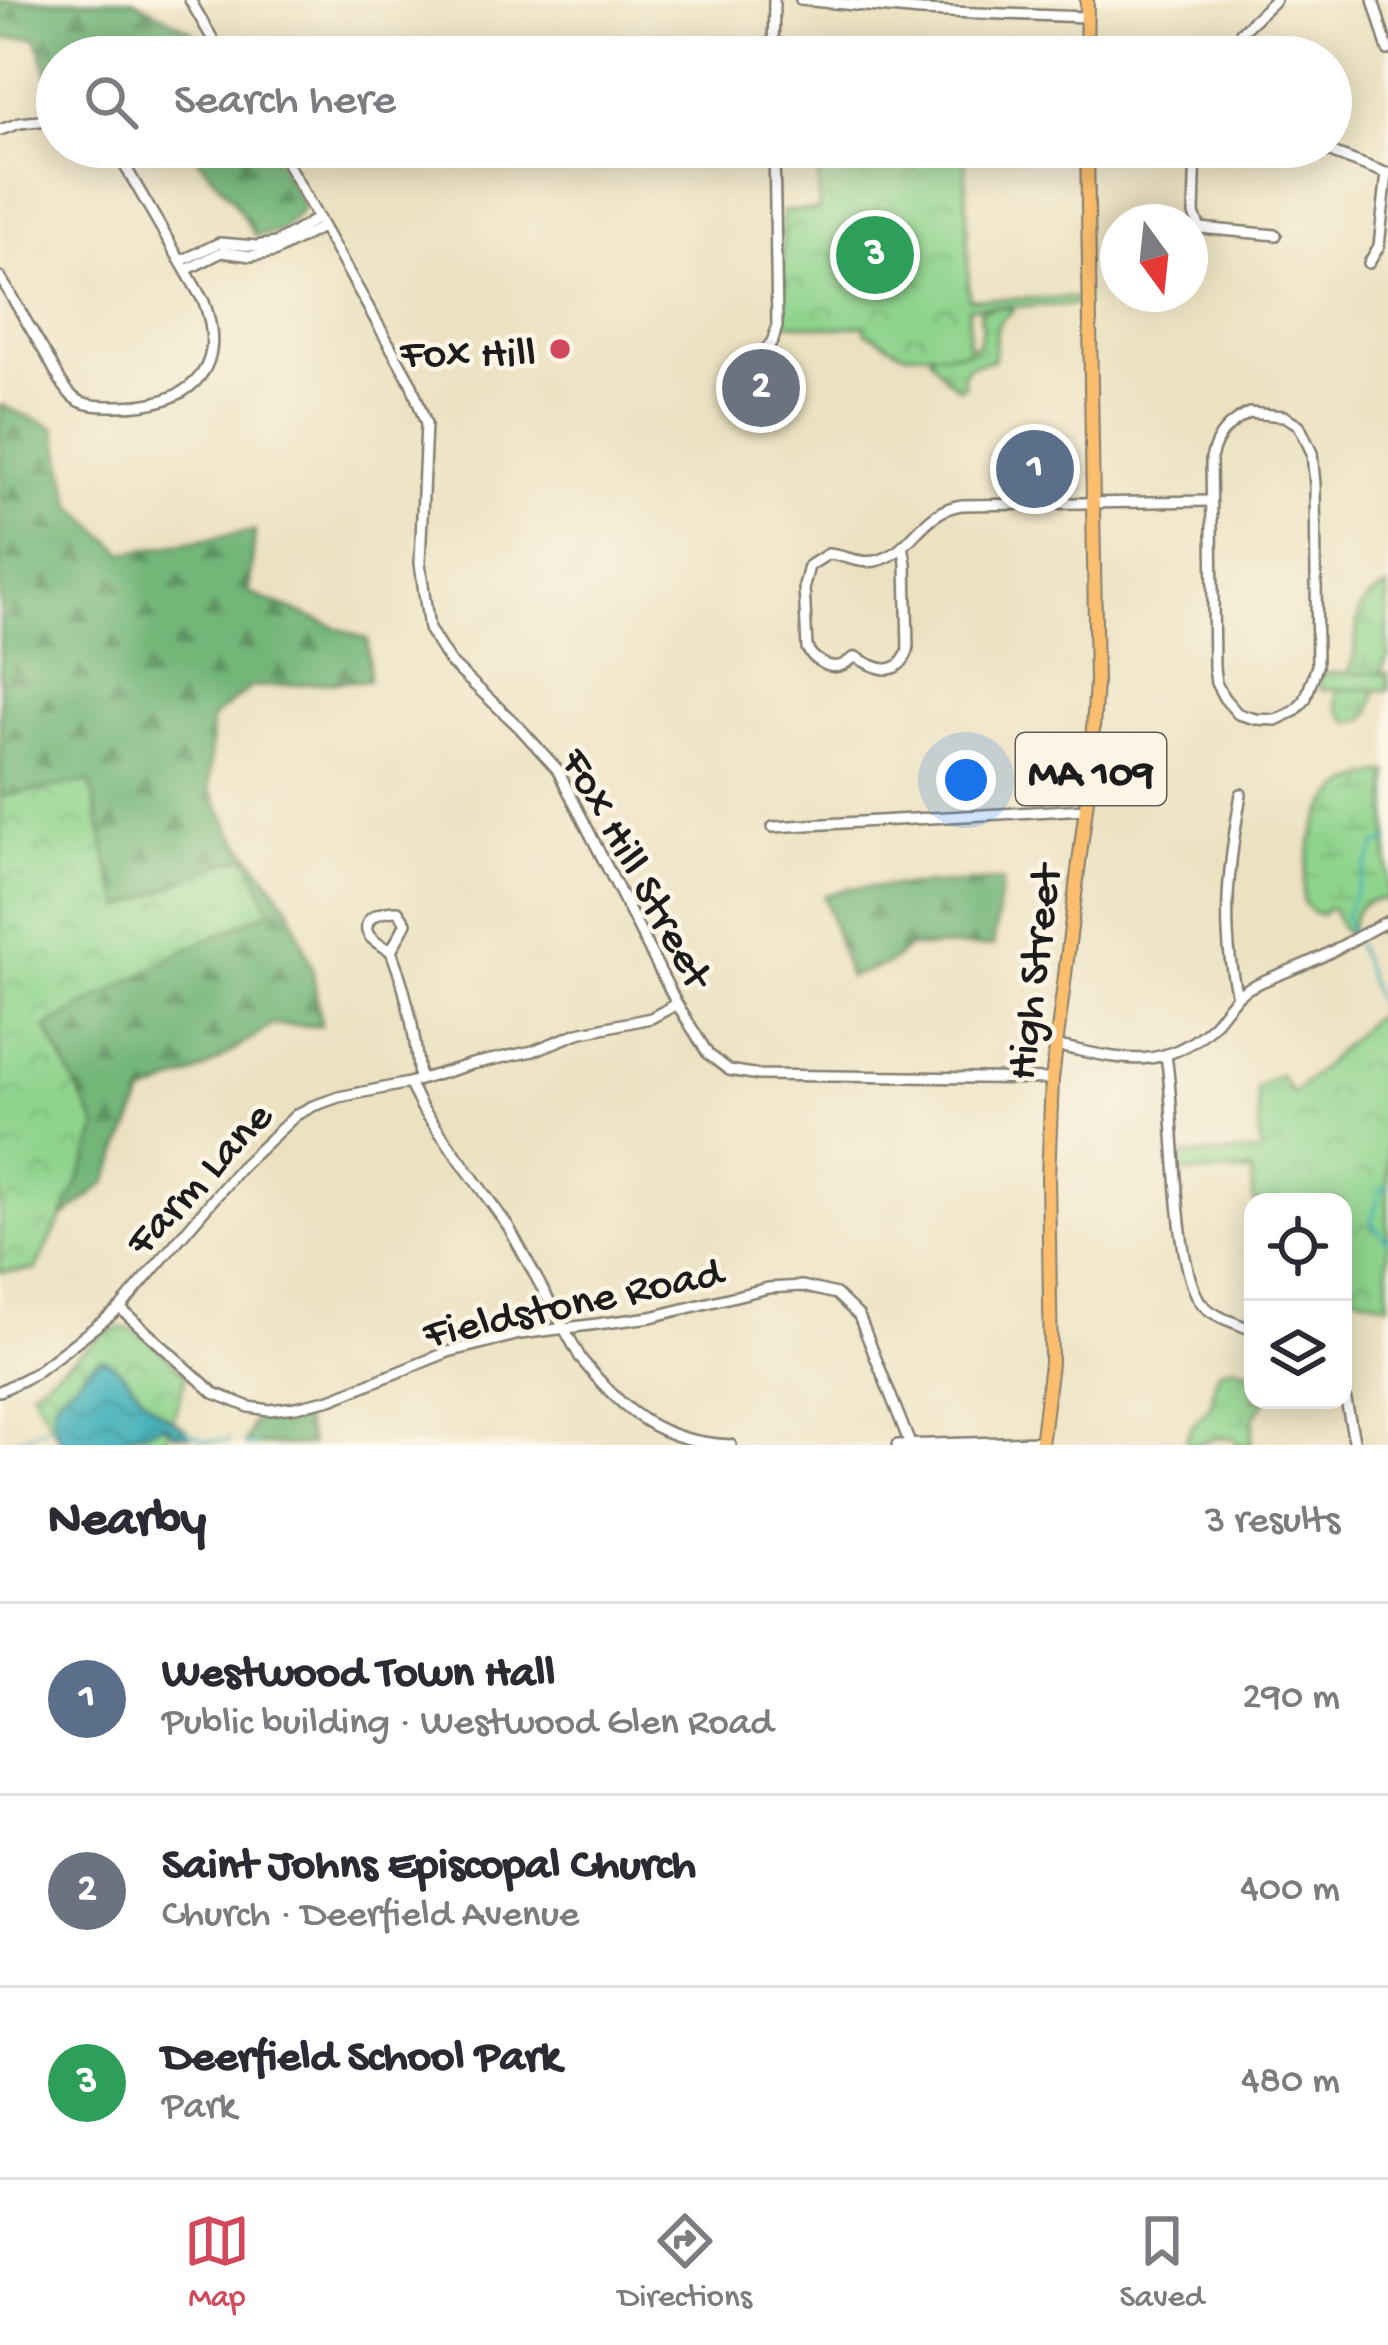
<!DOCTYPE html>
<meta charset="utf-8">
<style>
:root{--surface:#fff;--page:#f2f2f3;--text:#2b2b33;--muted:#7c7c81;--line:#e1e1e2;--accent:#d1495b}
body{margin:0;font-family:"Gochi Hand",sans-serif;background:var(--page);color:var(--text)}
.controls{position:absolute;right:36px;bottom:36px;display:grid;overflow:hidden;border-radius:24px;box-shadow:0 6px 30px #0003}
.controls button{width:108px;height:108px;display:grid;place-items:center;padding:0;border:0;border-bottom:3px solid var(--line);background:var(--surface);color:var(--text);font:60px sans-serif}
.compass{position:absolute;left:1100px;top:204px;width:108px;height:108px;border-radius:50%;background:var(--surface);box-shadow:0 6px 30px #0003;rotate:165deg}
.you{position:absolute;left:966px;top:780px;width:42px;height:42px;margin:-30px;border:9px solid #fff;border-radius:50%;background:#1a73e8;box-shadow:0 0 0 18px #1a73e833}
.badge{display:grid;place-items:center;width:78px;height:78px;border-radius:50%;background:var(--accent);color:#fff;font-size:39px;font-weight:700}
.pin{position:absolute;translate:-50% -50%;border:6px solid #fff;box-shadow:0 3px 12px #0006}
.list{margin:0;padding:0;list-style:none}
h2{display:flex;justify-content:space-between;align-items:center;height:156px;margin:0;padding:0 48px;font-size:51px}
h2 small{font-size:39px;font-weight:400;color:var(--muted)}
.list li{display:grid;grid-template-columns:78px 1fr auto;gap:36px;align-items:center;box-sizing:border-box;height:192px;padding:0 48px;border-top:3px solid var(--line)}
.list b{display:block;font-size:45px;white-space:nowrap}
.list p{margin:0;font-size:39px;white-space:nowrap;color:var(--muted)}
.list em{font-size:39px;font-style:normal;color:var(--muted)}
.icon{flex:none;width:66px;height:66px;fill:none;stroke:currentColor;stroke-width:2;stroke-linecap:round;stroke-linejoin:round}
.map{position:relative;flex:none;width:1388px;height:1445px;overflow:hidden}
.search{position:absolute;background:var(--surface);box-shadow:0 6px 30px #0003;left:36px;right:36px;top:36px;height:132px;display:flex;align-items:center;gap:30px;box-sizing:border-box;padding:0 42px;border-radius:66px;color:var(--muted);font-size:45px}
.sheet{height:732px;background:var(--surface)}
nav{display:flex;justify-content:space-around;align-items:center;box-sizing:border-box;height:168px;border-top:3px solid var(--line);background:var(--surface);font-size:33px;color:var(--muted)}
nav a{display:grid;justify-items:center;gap:6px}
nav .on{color:var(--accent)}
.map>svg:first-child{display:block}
.forest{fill:url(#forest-firs);stroke:#48694a;stroke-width:3}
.wetland{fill:url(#wetland-marsh);stroke:#567854;stroke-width:3}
.park{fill:url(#park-crowns);stroke:#567854;stroke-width:3}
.water{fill:url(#water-waves);stroke:#2e666b;stroke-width:3}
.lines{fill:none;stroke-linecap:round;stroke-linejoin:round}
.stream{stroke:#40b0ba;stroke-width:3}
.minor-casing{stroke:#847f6f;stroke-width:14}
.major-casing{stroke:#847f6f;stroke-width:16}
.minor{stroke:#fff;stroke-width:9}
.major{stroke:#fabe6e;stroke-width:12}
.poi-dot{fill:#d1495b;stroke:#fcf5e5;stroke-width:4.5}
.labels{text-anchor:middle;stroke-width:9;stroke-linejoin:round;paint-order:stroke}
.shield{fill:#fcf5e5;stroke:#5f5d58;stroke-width:3}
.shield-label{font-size:42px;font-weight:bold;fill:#1c1c1c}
.poi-label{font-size:45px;fill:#1c1c1c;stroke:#fcf5e5;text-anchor:end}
.street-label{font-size:45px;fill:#1c1c1c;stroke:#fcf5e5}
</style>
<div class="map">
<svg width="1388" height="1445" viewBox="0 0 1388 1445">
<defs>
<pattern id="forest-firs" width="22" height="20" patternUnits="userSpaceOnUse" patternTransform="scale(3)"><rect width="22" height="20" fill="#73b678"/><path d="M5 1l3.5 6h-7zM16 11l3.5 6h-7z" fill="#5e9362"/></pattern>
<pattern id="wetland-marsh" width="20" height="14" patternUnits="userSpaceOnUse" patternTransform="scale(3)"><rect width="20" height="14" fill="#8fd48d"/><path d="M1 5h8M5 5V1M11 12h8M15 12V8" fill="none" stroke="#7bb579"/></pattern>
<pattern id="park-crowns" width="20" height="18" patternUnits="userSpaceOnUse" patternTransform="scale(3)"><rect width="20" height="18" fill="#8fd48d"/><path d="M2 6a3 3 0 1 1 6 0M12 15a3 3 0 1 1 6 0" fill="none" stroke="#7bb579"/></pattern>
<pattern id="water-waves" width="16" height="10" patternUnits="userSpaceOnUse" patternTransform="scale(3)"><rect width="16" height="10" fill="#40b0ba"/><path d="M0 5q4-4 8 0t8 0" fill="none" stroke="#358e96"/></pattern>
</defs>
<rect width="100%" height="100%" fill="#fcf5e5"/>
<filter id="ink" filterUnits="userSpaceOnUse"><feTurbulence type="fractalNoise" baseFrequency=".00833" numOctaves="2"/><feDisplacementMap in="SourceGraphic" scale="24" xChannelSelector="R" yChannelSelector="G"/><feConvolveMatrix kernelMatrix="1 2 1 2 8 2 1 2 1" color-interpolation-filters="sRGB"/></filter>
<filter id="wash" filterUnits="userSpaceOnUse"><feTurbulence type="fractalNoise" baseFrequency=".004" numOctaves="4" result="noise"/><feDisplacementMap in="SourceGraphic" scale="48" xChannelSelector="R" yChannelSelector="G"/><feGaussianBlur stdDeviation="2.7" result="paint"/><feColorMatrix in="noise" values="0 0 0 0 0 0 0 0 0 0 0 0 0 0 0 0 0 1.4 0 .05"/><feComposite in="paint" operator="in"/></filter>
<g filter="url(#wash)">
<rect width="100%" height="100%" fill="#ece2c2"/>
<g class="forest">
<path d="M0,0H134L190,30L216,57H57V91L54,90L36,37L0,39Z"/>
<path d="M188,147H270L304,208L279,232L255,236L233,200Z"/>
<path d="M0,405L55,428L72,505L124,553L255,531L249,593L368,640L369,680L251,687L212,718L209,788L232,832L288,905L312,967L321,1026L272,1025L203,1070L144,1095L106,1183L0,1268Z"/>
<path d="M1002,881L993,946L909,947L888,964L849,977L824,896L849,888Z"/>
<path d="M303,1419L311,1445H245L253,1421Z"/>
</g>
<g class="wetland">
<path d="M993,307L1013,308L1011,313C990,323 998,340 993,360L970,365L963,372L964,386L959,388L945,377L930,357L934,352L968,349L978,344L982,329L980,311Z"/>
<path d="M1388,588V657L1380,674L1371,711L1364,720L1350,722C1322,699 1344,686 1352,662C1363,628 1345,605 1388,588Z"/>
<path d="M1388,772V900C1357,898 1355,910 1349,935L1341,928L1333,910L1327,909L1322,915C1313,914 1307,908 1303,901C1302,885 1306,869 1309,853C1320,804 1336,781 1388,772Z"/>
<path d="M1235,1366L1253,1372V1400H1267L1254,1416L1251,1445H1238L1235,1439C1217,1432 1209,1445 1189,1445L1186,1439L1191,1428L1211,1405L1217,1374L1222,1369Z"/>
</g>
<g class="park">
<path d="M818,147H965L969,299L1081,298V305L969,307L968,352L903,353L875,336L866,333L865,325L838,328L784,323L782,212L819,210Z"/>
<path d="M1321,673H1388V690L1320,689Z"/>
<path d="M90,782L111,875L123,908L223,864L247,856L270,911L187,949L46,1027L97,1127C83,1179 60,1223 35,1270L0,1272V796Z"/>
<path d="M1388,1013V1305L1343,1290V1202H1254L1251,1172L1179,1173V1156L1261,1152L1257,1088L1280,1075L1293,1095L1372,1018Z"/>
<path d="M123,1328C148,1332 168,1359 186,1376L165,1445H63L31,1390L108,1331Z"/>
</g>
<path class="water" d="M101,1358C124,1366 134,1389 151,1405C162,1415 178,1421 191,1434L189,1436L174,1434L164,1425L127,1437L118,1445H63C56,1432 47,1412 57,1398C62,1390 73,1385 79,1378C87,1368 90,1363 101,1358Z"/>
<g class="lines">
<g class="stream">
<path d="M1350,933L1345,916L1376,846L1388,841"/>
<path d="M1356,944L1388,1034"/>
<path d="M1388,1188L1381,1189L1371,1222L1388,1241"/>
<path d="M186,1431L207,1441H230"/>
<path d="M17,1440L57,1422"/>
<path d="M244,1443L256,1445"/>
</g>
</g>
</g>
<g filter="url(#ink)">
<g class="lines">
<defs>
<g id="minor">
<path d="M190,0L223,57"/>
<path d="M801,0L921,11L1087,17"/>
<path d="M1373,0L1388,50"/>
<path d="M773,57L774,0"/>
<path d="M1232,57L1241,32L1275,0"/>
<path d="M0,130L20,123L57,119"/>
<path d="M278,147L411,383L426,424L420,563L429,629L449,661L519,727L557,769L677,1004L708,1054L729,1070L759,1075L1052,1079"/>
<path d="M1196,147L1194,214L1200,228L1276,235"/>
<path d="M1317,147L1388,174"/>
<path d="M181,261L219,243L256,246L276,243L318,218"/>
<path d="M1369,263L1379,246L1387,173"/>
<path d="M186,270L222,252L251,256L274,252L322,227"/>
<path d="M0,277C16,304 32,331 48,358C55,370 62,387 73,397C85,407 104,406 118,406C186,406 230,373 204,302L114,147"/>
<path d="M766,350L773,340L777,326L774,147"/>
<path d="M1249,413L1284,416L1299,425L1312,453L1315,485L1317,666L1305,700L1295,711L1276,720L1256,719L1238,714L1224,698L1216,683L1214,668L1211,458C1217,434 1228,424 1249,413Z"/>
<path d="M903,545L906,563L908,651C897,679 876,669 856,657C850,659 847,663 842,665C829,671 812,658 807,648L804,586L809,566L828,554C844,555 858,564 875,561C911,555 921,510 962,505L1211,501"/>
<path d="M773,827L1086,809"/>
<path d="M391,951C384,947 369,940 367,931C364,914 387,911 398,911L406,923L391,951C407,992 416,1036 419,1080"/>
<path d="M1237,996C1220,927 1229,863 1241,794"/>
<path d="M1057,1046C1115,1057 1157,1074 1207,1031C1221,1019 1229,1000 1245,990C1266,978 1291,971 1314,960C1339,949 1363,933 1388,921"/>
<path d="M1166,1056C1176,1110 1172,1271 1203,1305C1216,1318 1236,1323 1253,1330"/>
<path d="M409,1083L422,1108L508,1226L581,1359C625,1412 659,1442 731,1445"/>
<path d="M120,1308L214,1393L249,1407L269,1410L296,1407L331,1399L448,1352L520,1334L651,1317L768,1288L802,1286L836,1294L859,1316L910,1444"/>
<path d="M1343,1386L1355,1445"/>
<path d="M0,1391L34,1374L120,1308L241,1167L296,1115L313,1106L339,1097L409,1083L472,1064L533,1051L578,1033L651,1018L677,1004"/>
<path d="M897,1445L1042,1441"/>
</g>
<g id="major">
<path d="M1086,57L1087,0"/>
<path d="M1041,1445L1051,1363L1048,1178L1052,1079L1090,775L1096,682L1087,147"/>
</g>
</defs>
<use href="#minor" class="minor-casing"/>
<use href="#major" class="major-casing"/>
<use href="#minor" class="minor"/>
<use href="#major" class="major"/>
</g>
</g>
<circle class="poi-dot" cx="560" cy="349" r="12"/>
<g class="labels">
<rect class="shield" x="1016" y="733" width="150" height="72" rx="9"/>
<g class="shield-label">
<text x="1091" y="784">MA 109</text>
</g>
<g class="poi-label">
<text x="536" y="365">Fox Hill</text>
</g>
<g class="street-label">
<text transform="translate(640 866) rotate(61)" y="16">Fox Hill Street</text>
<text transform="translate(1030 972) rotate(-83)" y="16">High Street</text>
<text transform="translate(196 1176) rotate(-47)" y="16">Farm Lane</text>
<text transform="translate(572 1299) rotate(-12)" y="16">Fieldstone Road</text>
</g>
</g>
</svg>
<div class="controls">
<button><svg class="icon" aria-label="locate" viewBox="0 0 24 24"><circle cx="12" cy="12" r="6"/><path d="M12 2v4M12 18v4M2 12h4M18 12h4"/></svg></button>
<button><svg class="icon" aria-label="layers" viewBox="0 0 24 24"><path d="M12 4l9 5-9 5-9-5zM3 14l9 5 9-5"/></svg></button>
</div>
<svg class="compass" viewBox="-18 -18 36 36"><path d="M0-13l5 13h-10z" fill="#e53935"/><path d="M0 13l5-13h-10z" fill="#7c7c81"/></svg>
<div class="you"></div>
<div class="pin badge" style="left:1035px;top:469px;background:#5c6f8a">1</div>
<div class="pin badge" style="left:761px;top:388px;background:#6b7280">2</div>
<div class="pin badge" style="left:875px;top:255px;background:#2e9e5b">3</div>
<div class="search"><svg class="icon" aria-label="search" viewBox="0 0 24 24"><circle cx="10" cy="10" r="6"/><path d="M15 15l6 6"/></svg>Search here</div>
</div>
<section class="sheet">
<h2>Nearby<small>3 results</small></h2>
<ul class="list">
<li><span class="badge" style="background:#5c6f8a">1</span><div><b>Westwood Town Hall</b><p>Public building · Westwood Glen Road</p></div><em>290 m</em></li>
<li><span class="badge" style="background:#6b7280">2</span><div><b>Saint Johns Episcopal Church</b><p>Church · Deerfield Avenue</p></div><em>400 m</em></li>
<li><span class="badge" style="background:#2e9e5b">3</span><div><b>Deerfield School Park</b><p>Park</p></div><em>480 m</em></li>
</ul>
</section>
<nav>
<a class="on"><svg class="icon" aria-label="map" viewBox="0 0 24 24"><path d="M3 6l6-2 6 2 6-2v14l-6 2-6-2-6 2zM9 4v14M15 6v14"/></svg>Map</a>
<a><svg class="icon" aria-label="directions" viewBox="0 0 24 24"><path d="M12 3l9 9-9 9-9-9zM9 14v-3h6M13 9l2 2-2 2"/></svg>Directions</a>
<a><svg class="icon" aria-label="saved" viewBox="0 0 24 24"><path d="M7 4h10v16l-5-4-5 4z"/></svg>Saved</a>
</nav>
